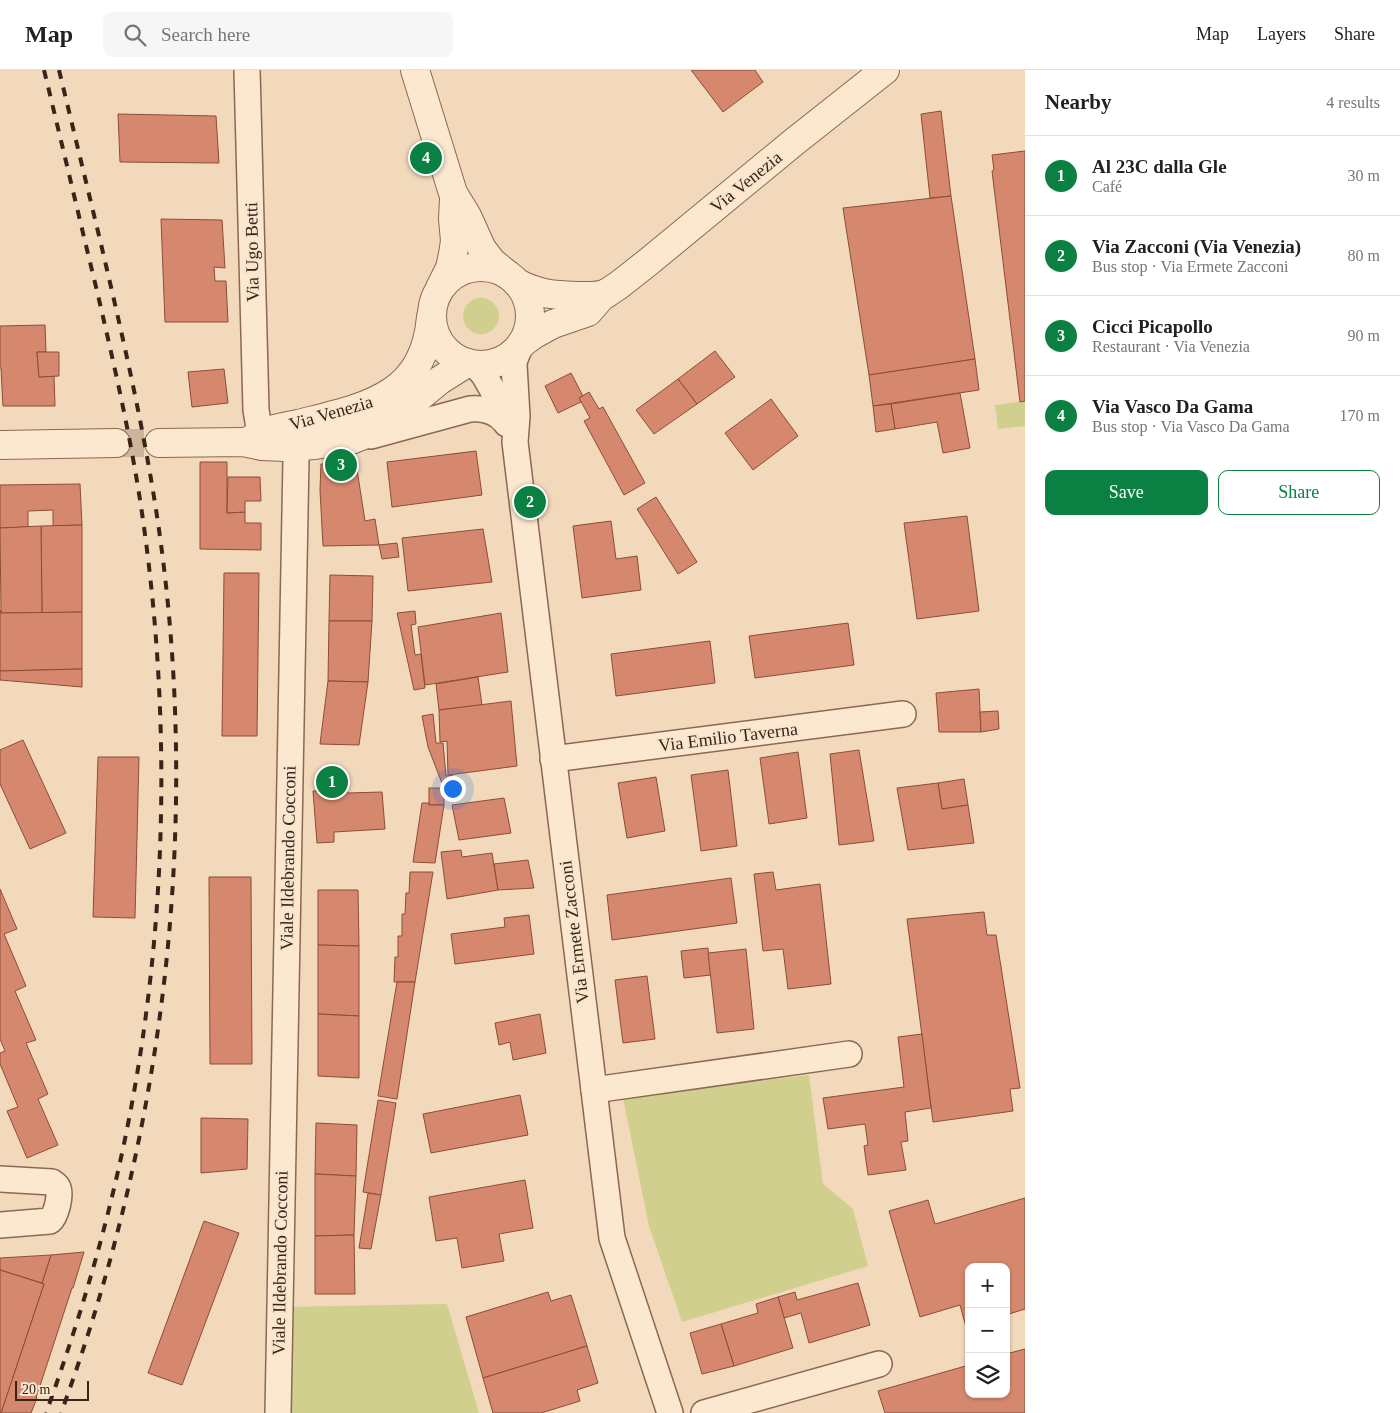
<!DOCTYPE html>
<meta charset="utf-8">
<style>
:root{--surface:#fff;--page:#f6f6f6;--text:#222;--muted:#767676;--line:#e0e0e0;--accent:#0b8043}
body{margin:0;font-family:"Times New Roman",serif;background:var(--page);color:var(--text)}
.controls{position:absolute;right:15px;bottom:15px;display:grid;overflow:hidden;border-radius:10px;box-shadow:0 1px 4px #0004}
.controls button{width:45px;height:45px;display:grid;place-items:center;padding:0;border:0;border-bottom:1px solid var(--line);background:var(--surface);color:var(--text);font:25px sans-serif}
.scale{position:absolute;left:15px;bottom:12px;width:74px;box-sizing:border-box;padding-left:5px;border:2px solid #39241a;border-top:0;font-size:14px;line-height:18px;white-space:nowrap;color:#39241a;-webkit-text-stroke:4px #f9e5cc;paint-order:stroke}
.you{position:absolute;left:452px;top:718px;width:18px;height:18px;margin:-12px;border:4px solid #fff;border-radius:50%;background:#1a73e8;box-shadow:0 0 0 8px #1a73e833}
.badge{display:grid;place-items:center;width:32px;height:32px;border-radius:50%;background:var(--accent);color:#fff;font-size:16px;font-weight:700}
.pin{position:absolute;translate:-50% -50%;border:2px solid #fff;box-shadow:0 1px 5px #0006}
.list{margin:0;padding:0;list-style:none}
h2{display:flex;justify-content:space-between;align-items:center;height:65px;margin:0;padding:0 20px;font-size:21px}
h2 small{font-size:16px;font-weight:400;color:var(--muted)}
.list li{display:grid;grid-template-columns:32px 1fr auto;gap:15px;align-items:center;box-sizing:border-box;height:80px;padding:0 20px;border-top:1px solid var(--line)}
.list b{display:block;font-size:19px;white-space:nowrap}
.list p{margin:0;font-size:16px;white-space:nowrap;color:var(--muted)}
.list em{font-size:16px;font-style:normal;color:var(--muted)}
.actions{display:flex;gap:10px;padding:15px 20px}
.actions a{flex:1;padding:11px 0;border:1px solid var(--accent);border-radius:10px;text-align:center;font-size:18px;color:var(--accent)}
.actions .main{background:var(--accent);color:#fff}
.icon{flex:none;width:28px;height:28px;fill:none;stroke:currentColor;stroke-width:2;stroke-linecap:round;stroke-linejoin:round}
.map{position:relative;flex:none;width:1025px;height:1343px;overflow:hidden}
header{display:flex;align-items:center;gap:30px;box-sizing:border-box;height:70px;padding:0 25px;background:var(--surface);border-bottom:1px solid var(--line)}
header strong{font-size:24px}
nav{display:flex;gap:28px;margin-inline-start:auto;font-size:18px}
.search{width:350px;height:45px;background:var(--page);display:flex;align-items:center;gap:12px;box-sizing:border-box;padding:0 18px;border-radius:10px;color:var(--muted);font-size:19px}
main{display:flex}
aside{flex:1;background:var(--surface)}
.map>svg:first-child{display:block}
.green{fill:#d1cf8e}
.building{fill:#d5886d;stroke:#8d4c37}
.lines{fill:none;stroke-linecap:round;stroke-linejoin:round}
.tertiary-tunnel{stroke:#cdb59b;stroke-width:28;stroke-dasharray:28 14;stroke-linecap:butt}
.minor-casing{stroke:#8b6853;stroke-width:28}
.tertiary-casing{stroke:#8b6853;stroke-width:30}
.minor{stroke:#fce8cf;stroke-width:25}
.tertiary{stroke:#fce8cf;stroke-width:28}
.rail{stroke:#39241a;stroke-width:4;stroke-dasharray:9 9;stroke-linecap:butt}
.labels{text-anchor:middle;stroke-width:4;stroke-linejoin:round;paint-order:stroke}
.street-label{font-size:18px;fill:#39241a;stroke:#f9e5cc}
</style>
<header>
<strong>Map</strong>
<div class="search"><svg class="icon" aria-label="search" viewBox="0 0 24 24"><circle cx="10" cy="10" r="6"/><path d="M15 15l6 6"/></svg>Search here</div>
<nav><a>Map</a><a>Layers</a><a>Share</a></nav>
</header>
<main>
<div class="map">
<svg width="1025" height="1343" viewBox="0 0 1025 1343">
<rect width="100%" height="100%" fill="#f2d9bb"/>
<g class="green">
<circle cx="481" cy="246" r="18"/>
<path d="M1025,331V356L998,359L995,335Z"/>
<path d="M809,1005L823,1114L853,1139L868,1196L682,1252L649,1156L623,1028Z"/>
<path d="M447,1234L479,1343H287L282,1237Z"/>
</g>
<g class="building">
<path d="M691,0H755L763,12L723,42Z"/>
<path d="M941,41L951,126L930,128L921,44Z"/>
<path d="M118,44L216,46L219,93L120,92Z"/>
<path d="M1025,81V331L1020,332L992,101L994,100L992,85Z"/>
<path d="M951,126L975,289L869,305L843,138Z"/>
<path d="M161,149L222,150L225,198L214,197L215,211H226L228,252H165Z"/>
<path d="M45,255L46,282H37L39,307L54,306L55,336H3L1,298H0V256Z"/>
<path d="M715,281L735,307L697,334L678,309Z"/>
<path d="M37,282H59V306L39,307Z"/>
<path d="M975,289L979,320L873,336L869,305Z"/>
<path d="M224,299L228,333L192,337L188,302Z"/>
<path d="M571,303L585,330L558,343L545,316Z"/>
<path d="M678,309L697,334L654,364L636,340Z"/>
<path d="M589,322L599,339L603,337L645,413L624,425L584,351L590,348L579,328Z"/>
<path d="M960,323L970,378L943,383L937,352L895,359L891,334Z"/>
<path d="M771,329L798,366L753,400L725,363Z"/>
<path d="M891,334L895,359L876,362L873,336Z"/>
<path d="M476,381L482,425L392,437L387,392Z"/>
<path d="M200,392H227V443L245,442V453H261V480L200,479Z"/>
<path d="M356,393L365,451L375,449L379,475L323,476L320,420L321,394Z"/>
<path d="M228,407H260L261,431H245V442L227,443Z"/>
<path d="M80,414L82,455L53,456V440L28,441V457L0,458V415Z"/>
<path d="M656,427L697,492L678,504L637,439Z"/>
<path d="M967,446L979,541L917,549L904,453Z"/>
<path d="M611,451L616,489L637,486L641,520L582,528L573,456Z"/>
<path d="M82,455V542L42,543L41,456Z"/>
<path d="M41,456L42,543H1L0,458Z"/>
<path d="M483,459L492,512L408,521L402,468Z"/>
<path d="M397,473L399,487L382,489L379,475Z"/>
<path d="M224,503H259L257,666H222Z"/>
<path d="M330,505L373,506L372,551H329Z"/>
<path d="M0,540L1,543L82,542V599L0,601Z"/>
<path d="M415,541L416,554L411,555L415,585L421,584L425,618L414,620L397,543Z"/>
<path d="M501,543L508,602L425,615L418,557Z"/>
<path d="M329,551H372L368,612L328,611Z"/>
<path d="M848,553L854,595L755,608L749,566Z"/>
<path d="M710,571L715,613L616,626L611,584Z"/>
<path d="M82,599V617L0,610V601Z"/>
<path d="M478,607L482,635L439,640L436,614Z"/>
<path d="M328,611L368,612L359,675L320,674Z"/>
<path d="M979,619L981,662H939L936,623Z"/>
<path d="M511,631L517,696L448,705L447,671L440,672L439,640Z"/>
<path d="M998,641L999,659L981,662L980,642Z"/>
<path d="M433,644L436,673H443L446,706L452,705L454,721H445L428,677L422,646Z"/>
<path d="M23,670L66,763L30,779L0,714V680Z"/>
<path d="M859,680L874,771L839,775L830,684Z"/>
<path d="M798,682L807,748L769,754L760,688Z"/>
<path d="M98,687H139L135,848L93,847Z"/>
<path d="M728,700L737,776L701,781L691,705Z"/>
<path d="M656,707L665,761L627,768L618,713Z"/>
<path d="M329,709H346L347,723L382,722L385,759L334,762V772L317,773L313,721L330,720Z"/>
<path d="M964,709L968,735L942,739L938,713Z"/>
<path d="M938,713L942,739L968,735L974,773L908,780L897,718Z"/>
<rect x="429" y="718" width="15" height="17"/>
<path d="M504,728L511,763L459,770L452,735Z"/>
<path d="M422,733H429V735H444L435,793L413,792Z"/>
<path d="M461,780L462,787L492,783L498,820L447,829L441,782Z"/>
<path d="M528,790L534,818L498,820L494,794Z"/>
<path d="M410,802H433L415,912H394L395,887H398V866H402V844H405L406,823H409Z"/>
<path d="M773,802L776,820L820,814L831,914L788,919L783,879L763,881L754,804Z"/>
<path d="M209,807H251L252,994H210Z"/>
<path d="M731,808L737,853L612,870L607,825Z"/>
<path d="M0,819L17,859L4,864L26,916L15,921L36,970L26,973L48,1024L38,1029L58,1075L27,1088L7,1041L18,1037L0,994V983L5,981L0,969Z"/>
<path d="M318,820H358L359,876L318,875Z"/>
<path d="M984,842L987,865H996L1020,1018L1010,1019L1013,1041L933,1052L907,849Z"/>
<path d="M529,845L534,884L455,894L451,864L505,857L504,848Z"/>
<path d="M318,875L359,876V946L318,944Z"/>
<path d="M708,878L711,905L684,908L681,881Z"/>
<path d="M746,879L754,959L717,963L708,883Z"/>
<path d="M647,906L655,969L623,973L615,910Z"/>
<path d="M397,912H415L397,1029L378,1026Z"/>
<path d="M318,944L359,946V1008L318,1006Z"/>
<path d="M540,944L546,983L513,990L510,972L499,975L495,953Z"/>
<path d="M922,964L931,1038L905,1042L908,1071L901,1072L906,1100L868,1105L864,1076L868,1075L865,1054L828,1059L823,1028L904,1017L898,967Z"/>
<path d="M520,1025L528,1065L431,1083L423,1044Z"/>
<path d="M378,1030L396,1033L381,1125L363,1122Z"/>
<path d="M201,1048L248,1049L247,1099L201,1103Z"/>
<path d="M316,1053L357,1055L356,1106L315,1104Z"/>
<path d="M315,1104L356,1106L354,1165L315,1166Z"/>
<path d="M525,1110L533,1158L499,1164L504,1191L462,1198L457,1168L436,1171L429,1127Z"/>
<path d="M368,1123L381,1125L371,1179L359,1178Z"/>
<path d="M1025,1128V1239L1006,1245V1197H969V1256L966,1257L960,1235L920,1247L889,1141L928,1130L935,1154Z"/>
<path d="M204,1151L239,1163L182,1315L148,1303Z"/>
<path d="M354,1165L355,1224H315V1166Z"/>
<path d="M84,1182L73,1218H72L36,1328H37L31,1343H1L44,1214L42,1213L51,1185Z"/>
<path d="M51,1185L42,1213L0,1200V1188Z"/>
<path d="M0,1200L44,1214L1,1343H0Z"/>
<path d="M858,1213L870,1255L809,1273L801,1243L784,1248L778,1227L795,1222L797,1230Z"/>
<path d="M548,1222L551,1231L571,1225L587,1276L483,1308L466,1247Z"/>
<path d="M778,1227L793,1278L734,1296L721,1254L758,1243L756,1234Z"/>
<path d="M721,1254L734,1296L702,1304L690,1263Z"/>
<path d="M587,1276L598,1313L577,1320L580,1331L541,1343H493L483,1308Z"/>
<path d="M1025,1279V1343H885L878,1321L969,1295V1324H1006V1284Z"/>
</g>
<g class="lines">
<path class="tertiary-tunnel" d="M116,373H159"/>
<defs>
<g id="minor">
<path d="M247,0L256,340L260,364"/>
<path d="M521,274L515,289L514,295L517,346L515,372L612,1168L670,1343"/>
<path d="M475,295L484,305L492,319L507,354"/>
<path d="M371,366L470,339C483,338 497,341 506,353"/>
<path d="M553,689L903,644"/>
<path d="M594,1020L849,984"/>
<path d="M0,1109L52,1112C55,1114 57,1115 58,1118C61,1126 56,1146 50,1151L0,1155"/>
<path d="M278,1343L296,389C300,359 330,361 353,355C363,352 373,346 382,341"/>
<path d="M704,1343L879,1294"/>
</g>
<g id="tertiary">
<path d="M415,0L453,123L467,146L482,179L492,192L508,205"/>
<circle cx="481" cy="246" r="49"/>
<path d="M517,213C541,225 554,225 580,226C590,226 598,227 607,223"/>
<path d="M440,218L450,198L453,184L455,171L453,149L454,129"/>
<path d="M521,274L533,265L553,254L588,242L601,227L619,215L647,193L794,72L885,0"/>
<path d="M248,371C254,368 259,364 265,362C276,358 287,356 298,354C365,337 424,328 431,247"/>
<path d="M159,373L243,372L262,376L285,377L315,375L351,370L371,362L390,351L440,310L467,293"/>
<path d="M0,375L116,373"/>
</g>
</defs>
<use href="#minor" class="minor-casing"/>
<use href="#tertiary" class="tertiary-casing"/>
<use href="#minor" class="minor"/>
<use href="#tertiary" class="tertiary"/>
<g class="rail">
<path d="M44,0C62,74 79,147 97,221C114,294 131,368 142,443C177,683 165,931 102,1166C86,1226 67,1285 46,1343"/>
<path d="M59,0C73,58 87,116 101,174C126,281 151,388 164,498C198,783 160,1074 61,1343"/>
</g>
</g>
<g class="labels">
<g class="street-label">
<text transform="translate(746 112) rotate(-39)" y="6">Via Venezia</text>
<text transform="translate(252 182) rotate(-91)" y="6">Via Ugo Betti</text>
<text transform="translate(331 343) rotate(-16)" y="6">Via Venezia</text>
<text transform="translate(728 667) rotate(-7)" y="6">Via Emilio Taverna</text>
<text transform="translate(288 788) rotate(-89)" y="6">Viale Ildebrando Cocconi</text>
<text transform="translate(574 862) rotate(-97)" y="6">Via Ermete Zacconi</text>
<text transform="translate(280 1193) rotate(-89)" y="6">Viale Ildebrando Cocconi</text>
</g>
</g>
</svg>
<div class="controls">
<button>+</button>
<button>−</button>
<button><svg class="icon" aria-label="layers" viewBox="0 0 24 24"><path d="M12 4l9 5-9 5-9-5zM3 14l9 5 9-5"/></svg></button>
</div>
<div class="scale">20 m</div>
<div class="you"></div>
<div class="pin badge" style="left:332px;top:712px">1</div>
<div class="pin badge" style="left:530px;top:432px">2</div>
<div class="pin badge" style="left:341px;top:395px">3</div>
<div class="pin badge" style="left:426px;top:88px">4</div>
</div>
<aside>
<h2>Nearby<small>4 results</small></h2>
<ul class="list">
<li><span class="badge">1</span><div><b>Al 23C dalla Gle</b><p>Café</p></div><em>30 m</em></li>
<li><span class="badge">2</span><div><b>Via Zacconi (Via Venezia)</b><p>Bus stop · Via Ermete Zacconi</p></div><em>80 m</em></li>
<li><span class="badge">3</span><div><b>Cicci Picapollo</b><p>Restaurant · Via Venezia</p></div><em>90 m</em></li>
<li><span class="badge">4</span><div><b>Via Vasco Da Gama</b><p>Bus stop · Via Vasco Da Gama</p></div><em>170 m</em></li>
</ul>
<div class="actions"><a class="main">Save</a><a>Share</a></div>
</aside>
</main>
